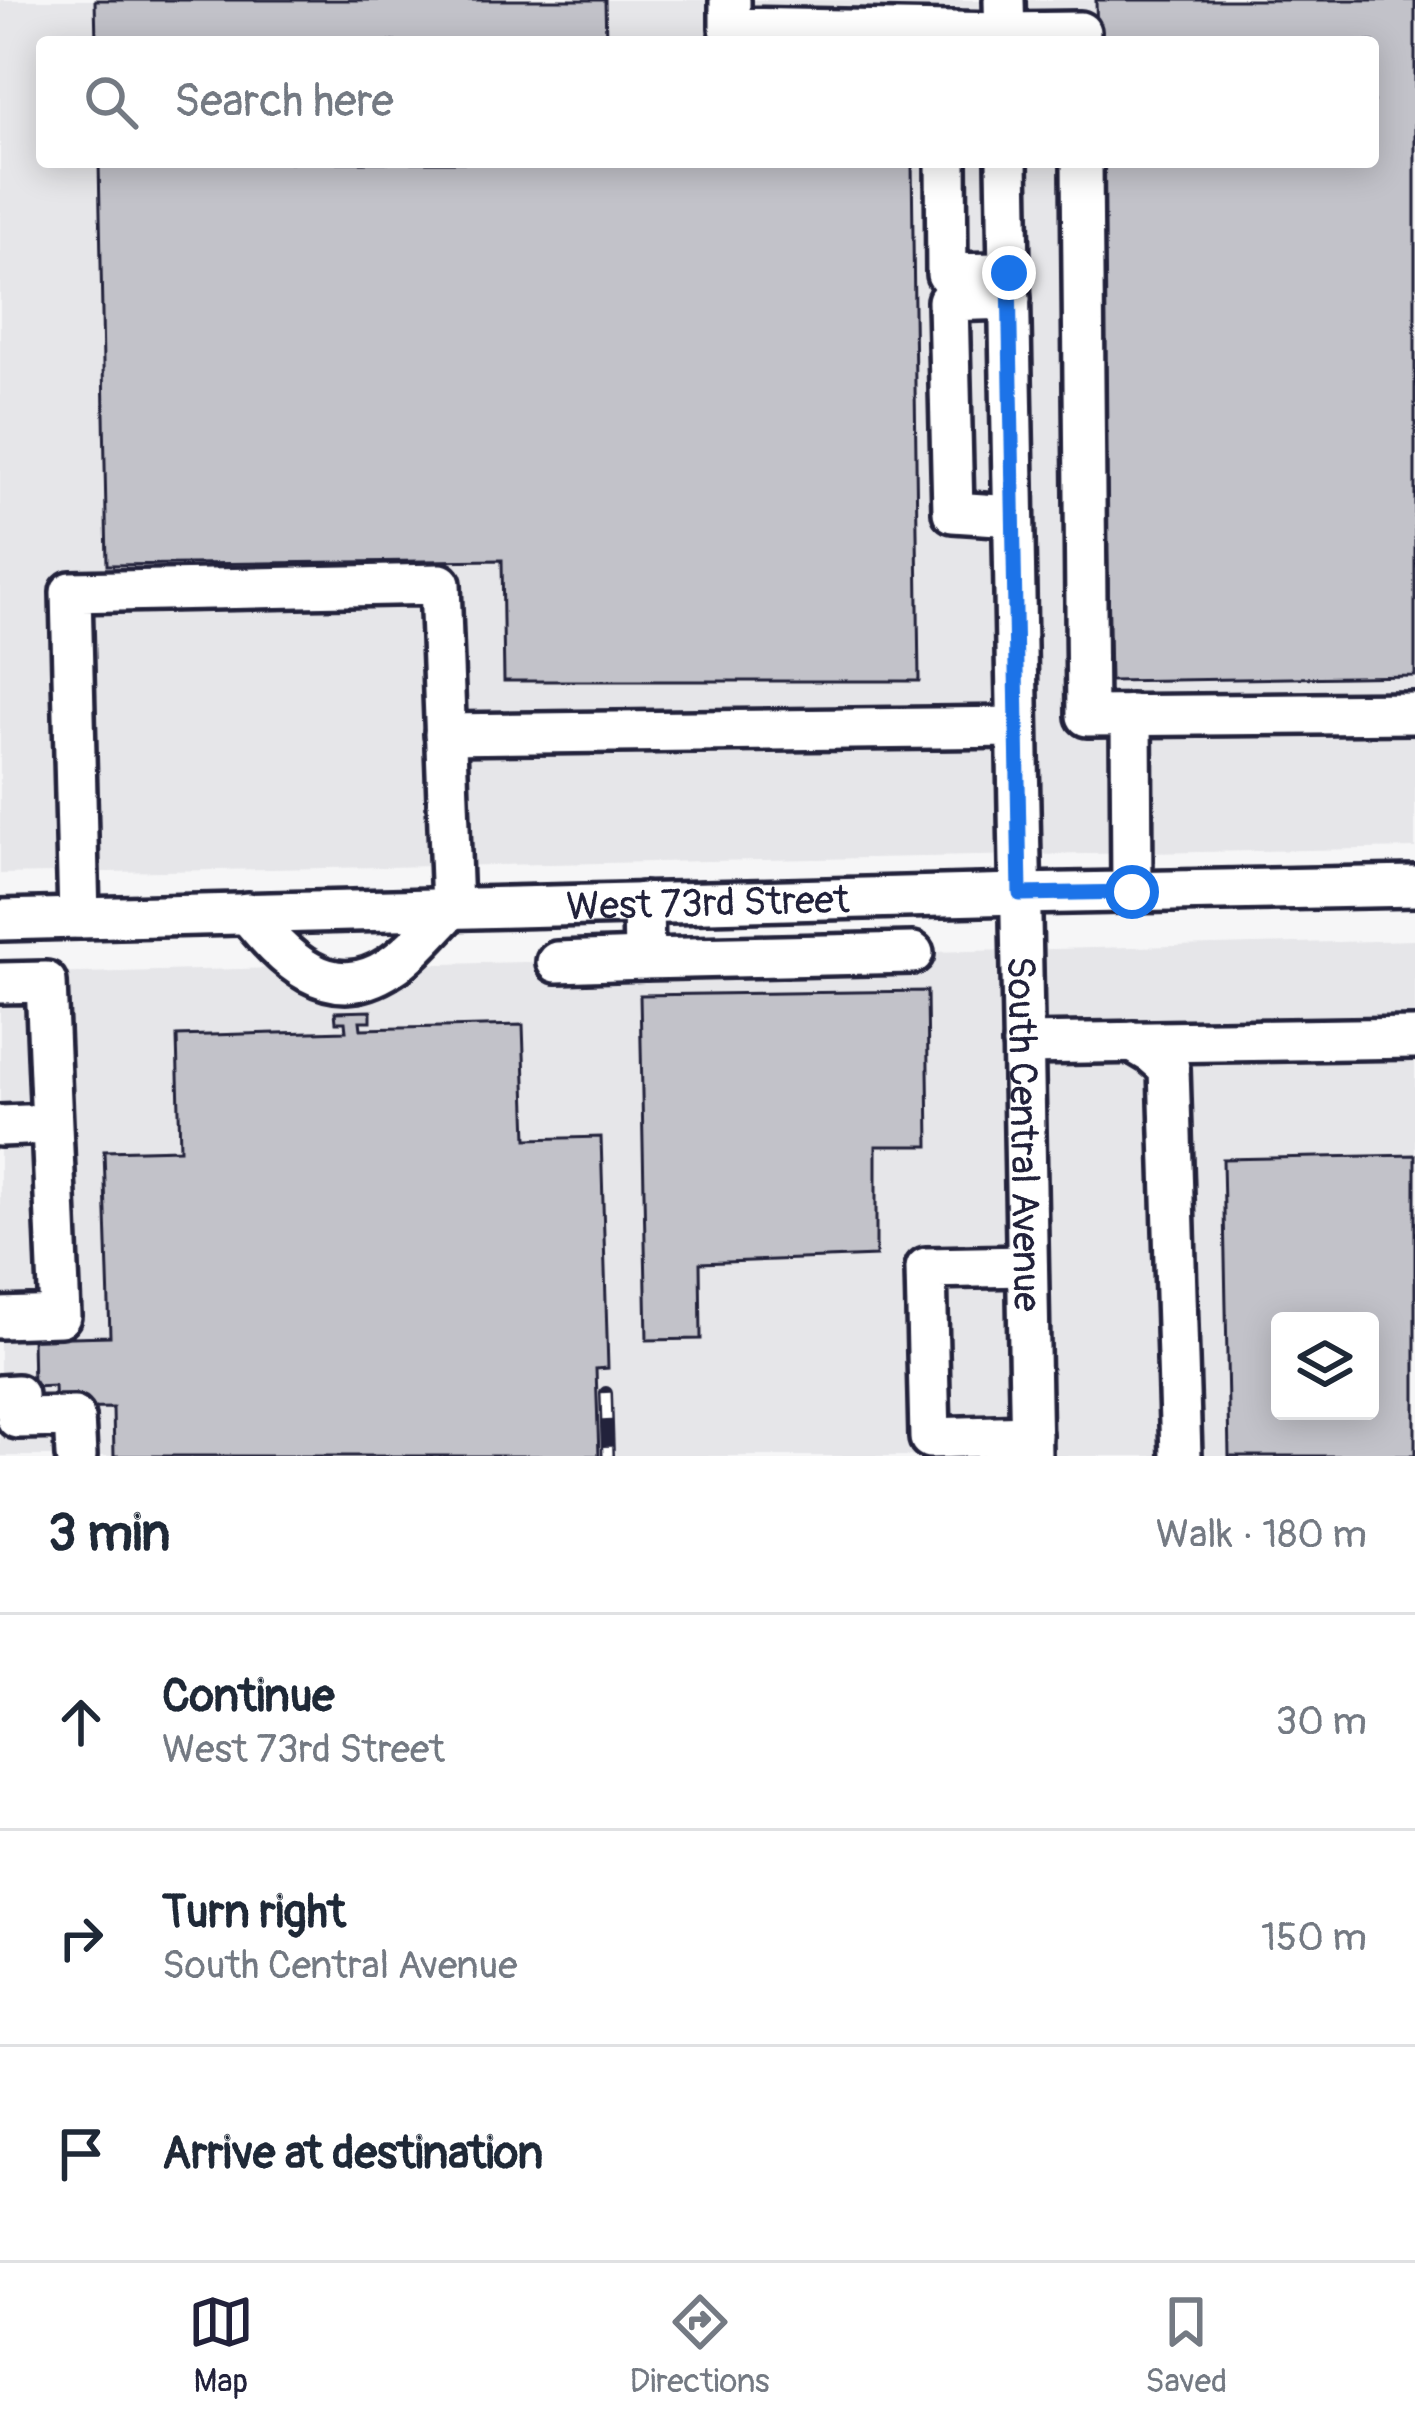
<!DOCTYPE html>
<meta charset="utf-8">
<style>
:root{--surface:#fff;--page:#f2f2f3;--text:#1f2937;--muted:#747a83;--line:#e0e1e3;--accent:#22223b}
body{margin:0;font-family:Pangolin,sans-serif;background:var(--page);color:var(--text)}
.controls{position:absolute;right:36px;bottom:36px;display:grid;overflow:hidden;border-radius:12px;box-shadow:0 6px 30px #0003}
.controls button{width:108px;height:108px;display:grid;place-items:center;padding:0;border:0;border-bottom:3px solid var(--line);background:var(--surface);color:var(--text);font:60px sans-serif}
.stop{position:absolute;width:36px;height:36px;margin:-27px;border:9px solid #1a73e8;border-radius:50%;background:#fff}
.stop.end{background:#1a73e8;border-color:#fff;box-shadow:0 3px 12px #0008}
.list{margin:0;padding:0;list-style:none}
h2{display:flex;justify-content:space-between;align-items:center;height:156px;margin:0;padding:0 48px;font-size:51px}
h2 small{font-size:39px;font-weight:400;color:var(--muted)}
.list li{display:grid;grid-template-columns:78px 1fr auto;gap:36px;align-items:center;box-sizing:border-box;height:216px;padding:0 48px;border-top:3px solid var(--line)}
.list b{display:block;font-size:45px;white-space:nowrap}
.list p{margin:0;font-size:39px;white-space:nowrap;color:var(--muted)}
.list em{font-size:39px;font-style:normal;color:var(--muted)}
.icon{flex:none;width:66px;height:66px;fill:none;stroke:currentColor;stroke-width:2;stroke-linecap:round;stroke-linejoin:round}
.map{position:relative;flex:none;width:1415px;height:1456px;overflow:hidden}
.search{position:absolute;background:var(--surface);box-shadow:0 6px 30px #0003;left:36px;right:36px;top:36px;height:132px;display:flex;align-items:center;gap:30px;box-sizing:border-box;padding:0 42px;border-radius:12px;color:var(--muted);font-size:45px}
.sheet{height:804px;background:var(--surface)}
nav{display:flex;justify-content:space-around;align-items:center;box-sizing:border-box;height:168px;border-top:3px solid var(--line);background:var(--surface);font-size:33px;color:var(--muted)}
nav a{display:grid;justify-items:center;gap:6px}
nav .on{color:var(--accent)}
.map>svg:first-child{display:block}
.built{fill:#e6e6e9;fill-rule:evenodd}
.building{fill:#c2c2c9;stroke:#22223b;stroke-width:3;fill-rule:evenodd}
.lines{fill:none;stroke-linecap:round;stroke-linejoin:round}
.minor-casing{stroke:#22223b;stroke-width:48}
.minor{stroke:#fff;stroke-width:39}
.rail-casing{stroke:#22223b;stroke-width:14}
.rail{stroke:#fff;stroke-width:9;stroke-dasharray:27;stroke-linecap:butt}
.route{stroke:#1a73e8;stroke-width:15}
.labels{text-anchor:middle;stroke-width:9;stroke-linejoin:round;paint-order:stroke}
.street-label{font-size:39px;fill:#22223b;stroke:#fff}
</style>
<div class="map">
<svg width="1415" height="1456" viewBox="0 0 1415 1456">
<rect width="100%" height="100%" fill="#f6f6f7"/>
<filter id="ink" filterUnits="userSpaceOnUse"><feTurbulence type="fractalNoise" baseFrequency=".00833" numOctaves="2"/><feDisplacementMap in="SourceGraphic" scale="24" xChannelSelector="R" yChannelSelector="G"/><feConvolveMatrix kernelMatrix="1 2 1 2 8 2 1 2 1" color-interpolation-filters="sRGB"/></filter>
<g filter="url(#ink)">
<g class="built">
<path d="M0,0H1415V848L0,874ZM42,42H1373V162H42Z"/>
<path d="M1415,940V1456H0V975ZM1280,1321H1370V1411H1280Z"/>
</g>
<g class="building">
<path d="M95,0H605L606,42H96Z"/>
<path d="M1096,0H1415V676L1110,681L1100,162H1373V42H1097Z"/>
<path d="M99,162H912L919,681H504L502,560L107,565Z"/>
<path d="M927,991L929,1146H876V1256L700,1263L701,1339L647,1340L640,995Z"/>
<path d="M371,1011V1021H360L361,1029L523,1025L527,1139L601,1137L608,1368L596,1369L599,1456H114L113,1408L55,1409L54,1386L33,1387L32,1338L110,1336L104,1151L180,1149L177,1036L346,1031L345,1022H336L335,1012Z"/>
<path d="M1415,1155V1456H1229L1223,1159ZM1280,1321H1370V1411H1280Z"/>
</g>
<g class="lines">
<defs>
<g id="minor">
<path d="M730,0V28L1005,33L1080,32"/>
<path d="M1004,0L1005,42"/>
<path d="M946,162L947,274L998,273"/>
<path id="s1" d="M1007,162L1031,1456"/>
<path d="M1082,162L1087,716L1415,713"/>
<path d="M1010,299L948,301L953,512L1013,516"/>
<path d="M1131,715L1132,892"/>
<path d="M445,734L1017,727"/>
<path d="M643,903L644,959L913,953"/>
<path d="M79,918L71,592L440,584L452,908C432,928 413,952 390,967C329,1007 284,958 247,913"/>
<path id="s2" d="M0,920L1020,894L1415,886"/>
<path d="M557,962L644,959"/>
<path d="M0,983L46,982L60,1316L0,1318"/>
<path d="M1133,1042L1153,1054L1169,1068L1181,1456"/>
<path d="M1023,1044L1415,1038"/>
<path d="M0,1126L51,1124"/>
<path d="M1027,1266L926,1268L930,1438L1031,1435"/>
<path d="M0,1396L17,1395V1418L74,1417L76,1456"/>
</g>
</defs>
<use href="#minor" class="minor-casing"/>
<use href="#minor" class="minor"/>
<defs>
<path id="rail" d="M606,1393L608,1456"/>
</defs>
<use href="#rail" class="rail-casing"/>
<use href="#rail" class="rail"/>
</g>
</g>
<g class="lines" filter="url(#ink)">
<path class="route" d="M1009,273L1020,894L1132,892"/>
</g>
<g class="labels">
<g class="street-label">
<text dy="14" stroke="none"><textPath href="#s2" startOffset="708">West 73rd Street</textPath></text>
<text dy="14" stroke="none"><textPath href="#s1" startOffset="972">South Central Avenue</textPath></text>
</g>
</g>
</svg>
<div class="controls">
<button><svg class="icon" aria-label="layers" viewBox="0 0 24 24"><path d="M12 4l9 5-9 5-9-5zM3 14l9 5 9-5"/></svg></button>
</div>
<div class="stop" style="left:1132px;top:892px"></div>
<div class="stop end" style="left:1009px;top:273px"></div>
<div class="search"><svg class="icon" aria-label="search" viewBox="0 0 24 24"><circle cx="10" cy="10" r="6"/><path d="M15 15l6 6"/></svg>Search here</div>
</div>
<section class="sheet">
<h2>3 min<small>Walk · 180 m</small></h2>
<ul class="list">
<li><svg class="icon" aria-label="ahead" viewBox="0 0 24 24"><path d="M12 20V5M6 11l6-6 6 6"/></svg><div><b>Continue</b><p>West 73rd Street</p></div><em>30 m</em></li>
<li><svg class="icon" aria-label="right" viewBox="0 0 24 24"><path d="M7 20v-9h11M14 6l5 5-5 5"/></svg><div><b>Turn right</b><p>South Central Avenue</p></div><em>150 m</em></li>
<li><svg class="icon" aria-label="arrive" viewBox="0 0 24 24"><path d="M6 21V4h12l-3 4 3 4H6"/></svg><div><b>Arrive at destination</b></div></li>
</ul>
</section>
<nav>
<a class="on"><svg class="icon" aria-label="map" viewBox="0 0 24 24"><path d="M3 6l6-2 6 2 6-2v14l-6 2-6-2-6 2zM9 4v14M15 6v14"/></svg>Map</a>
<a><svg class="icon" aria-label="directions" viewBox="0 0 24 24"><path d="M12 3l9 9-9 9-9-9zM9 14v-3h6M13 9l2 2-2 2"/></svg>Directions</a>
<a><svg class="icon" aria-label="saved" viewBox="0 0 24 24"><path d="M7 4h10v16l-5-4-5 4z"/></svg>Saved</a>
</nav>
